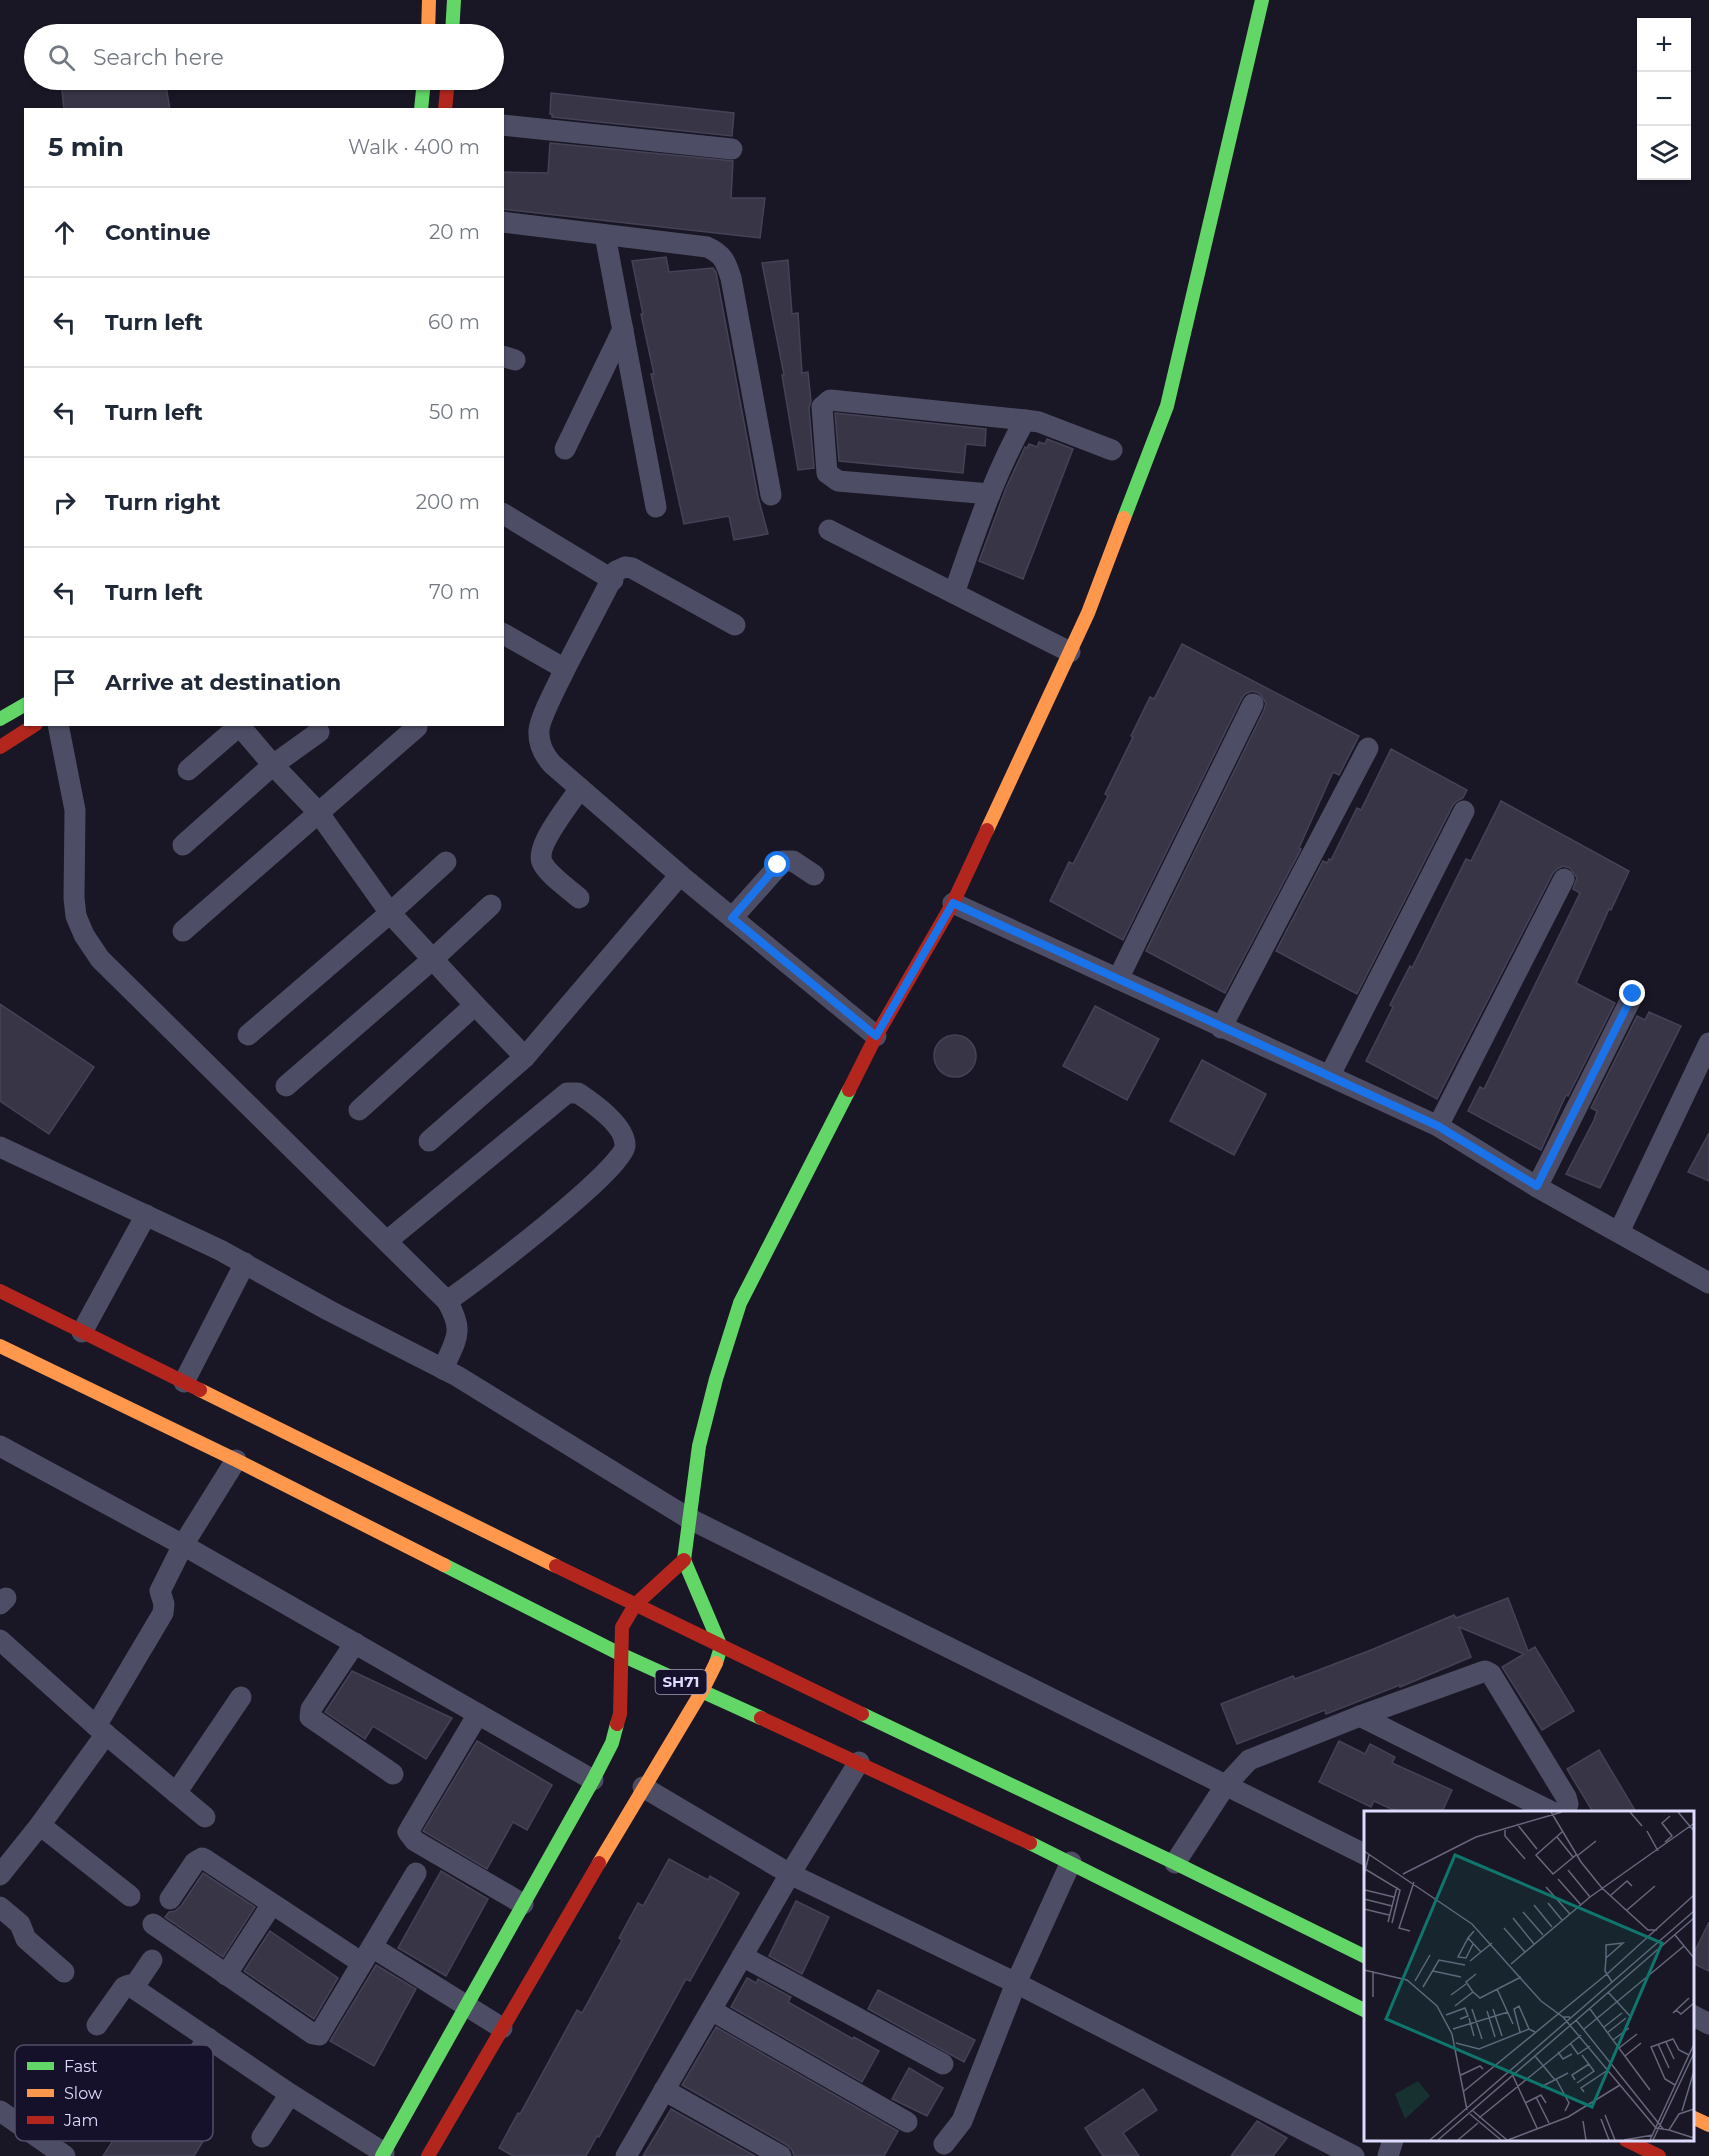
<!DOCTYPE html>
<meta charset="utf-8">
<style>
:root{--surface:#fff;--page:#f2f2f3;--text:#1f2937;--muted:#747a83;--line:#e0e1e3}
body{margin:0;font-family:Montserrat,sans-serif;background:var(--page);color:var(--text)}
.controls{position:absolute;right:18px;top:18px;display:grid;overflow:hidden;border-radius:0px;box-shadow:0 2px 4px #0004}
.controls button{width:54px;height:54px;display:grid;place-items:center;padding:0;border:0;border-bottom:2px solid var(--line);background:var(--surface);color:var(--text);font:30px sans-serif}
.stop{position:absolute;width:18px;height:18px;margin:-14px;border:4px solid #1a73e8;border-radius:50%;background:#fff}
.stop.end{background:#1a73e8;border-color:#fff;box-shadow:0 2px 6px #0008}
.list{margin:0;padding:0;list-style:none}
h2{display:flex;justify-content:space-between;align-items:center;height:78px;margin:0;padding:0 24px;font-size:26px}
h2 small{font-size:20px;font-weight:400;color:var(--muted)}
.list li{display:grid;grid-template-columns:39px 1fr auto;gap:18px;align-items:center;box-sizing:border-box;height:90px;padding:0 24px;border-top:2px solid var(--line)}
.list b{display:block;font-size:22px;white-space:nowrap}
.list em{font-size:20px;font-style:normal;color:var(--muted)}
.icon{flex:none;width:33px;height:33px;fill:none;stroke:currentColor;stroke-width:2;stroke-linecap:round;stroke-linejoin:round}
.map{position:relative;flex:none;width:1709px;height:2156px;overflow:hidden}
.search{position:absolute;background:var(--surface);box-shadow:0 2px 4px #0004;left:24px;top:24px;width:480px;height:66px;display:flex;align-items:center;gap:15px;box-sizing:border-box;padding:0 21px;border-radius:33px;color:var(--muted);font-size:22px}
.panel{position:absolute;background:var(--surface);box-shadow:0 2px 4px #0004;left:24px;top:108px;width:480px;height:618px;border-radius:0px}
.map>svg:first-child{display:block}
.building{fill:#383646;stroke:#454258;stroke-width:1.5}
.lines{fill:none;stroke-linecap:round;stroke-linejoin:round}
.street{stroke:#4d4d65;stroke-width:21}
.fast{stroke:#63d668;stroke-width:14}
.slow{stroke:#ff974d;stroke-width:14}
.jam{stroke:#b3261e;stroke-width:14}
.route{stroke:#1a73e8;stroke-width:8}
.labels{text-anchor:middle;stroke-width:4.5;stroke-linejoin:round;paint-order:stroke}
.shield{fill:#15112b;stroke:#a29fbf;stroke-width:1.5}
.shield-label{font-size:15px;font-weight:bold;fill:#dedcfe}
.inset-road{fill:none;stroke:#68667c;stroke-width:1.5}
.view{fill:#0f766e;fill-opacity:0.15;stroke:#0f766e;stroke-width:3}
.inset-edge{fill:none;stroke:#dedcfe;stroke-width:3}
.key{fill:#15112b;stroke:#514e6a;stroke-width:1.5}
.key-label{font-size:16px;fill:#dedcfe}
</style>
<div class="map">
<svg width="1709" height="2156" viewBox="0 0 1709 2156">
<rect width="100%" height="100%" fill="#191725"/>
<g class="building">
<path d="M61,80H165L170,110H64Z"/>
<path d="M551,93L734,113L732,136L552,117V114H550Z"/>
<path d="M550,143L733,161L731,198H765L760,238L502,209V172L548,173Z"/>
<path d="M666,257L669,272L713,268L716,272L758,497L768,534L734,540L729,516L684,524L651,374H654L641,314H643L632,261Z"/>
<path d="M788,260L792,314L798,313L802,373L808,372L811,401L809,408L814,468L798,470L782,375H784L762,263Z"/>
<path d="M835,413L986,429L985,446L966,444L963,473L839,461Z"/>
<path d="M1047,439L1073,449L1023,579L979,561L1006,488L1025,447L1027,448L1029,444L1037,447L1039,442L1045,444Z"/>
<path d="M1182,644L1359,736L1339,775L1333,772L1299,848L1301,849L1225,993L1146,951L1264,710L1266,703L1259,693L1252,691L1245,694L1242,698L1123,940L1050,901L1069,862L1073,864L1108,796L1105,794L1133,737L1131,736L1150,697L1154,699Z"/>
<path d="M1391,749L1467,790L1463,798L1457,801L1453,805L1357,994L1276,951L1323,861L1327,863L1329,859L1331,860L1357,808L1361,810Z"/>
<path d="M1501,801L1629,871L1611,910L1609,909L1576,983L1615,1003L1568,1096L1566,1095L1541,1150L1468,1111L1480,1087L1484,1089L1580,893L1573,889L1577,878L1570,868L1563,866L1557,869L1553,873L1437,1099L1366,1061L1393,1007L1390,1005L1410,966L1412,968L1466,859L1471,861Z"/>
<path d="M0,1004L94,1067L49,1134L0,1101Z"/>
<path d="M1095,1006L1159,1039L1127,1100L1063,1066Z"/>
<path d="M1649,1012L1681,1026L1600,1188L1566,1174L1594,1120L1597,1111L1591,1108L1637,1016L1645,1020Z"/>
<circle cx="955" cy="1056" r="21"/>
<path d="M1202,1060L1266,1094L1234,1155L1170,1121Z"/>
<path d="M1709,1133V1181L1688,1172Z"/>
<path d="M1508,1598L1528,1651L1535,1647L1574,1711L1542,1730L1502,1667L1524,1654L1459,1627L1471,1657L1400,1687V1685L1326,1714L1325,1710L1237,1744L1221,1704L1293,1676L1295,1679L1371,1650L1454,1615L1456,1618Z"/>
<path d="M352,1671L452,1718L426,1759L373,1726L365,1739L325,1712Z"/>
<path d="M477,1741L552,1785L527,1830L513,1822L487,1869L423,1831Z"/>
<path d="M1339,1741L1365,1754L1370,1744L1395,1757L1392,1763L1452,1790L1442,1812H1398L1374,1801L1371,1807L1319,1782Z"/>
<path d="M1599,1750L1636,1812H1593L1567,1769Z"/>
<path d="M669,1859L708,1880L710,1876L739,1893L690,1981L686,1979L599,2137L597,2136L586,2156H513L499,2148L518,2113L520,2114L577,2010L582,2013L622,1940L619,1938L638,1903L643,1906Z"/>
<path d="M441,1871L488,1899L446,1976L398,1948Z"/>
<path d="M203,1873L255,1907L223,1957L165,1917L169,1912L175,1911L181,1906Z"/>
<path d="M796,1901L829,1917L802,1974L769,1956Z"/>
<path d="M1709,1922V1971L1692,1963V1957Z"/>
<path d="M270,1931L338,1978L314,2019L244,1971Z"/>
<path d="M376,1965L416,1989L374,2066L330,2041Z"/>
<path d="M747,1978L756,1983L758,1979L791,1997L788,2002L853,2039L854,2037L879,2051L862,2082L731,2007Z"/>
<path d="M878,1990L975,2040L964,2062L868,2009Z"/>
<path d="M716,2027L898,2131L884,2156H794L792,2150L787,2145L682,2085Z"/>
<path d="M909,2068L943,2088L927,2116L892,2099Z"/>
<path d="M1143,2089L1157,2110L1123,2133L1139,2156H1103L1085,2128Z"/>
<path d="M142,2096L205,2138L194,2156H103Z"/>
<path d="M671,2109L755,2156H643Z"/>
<path d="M1257,2121L1287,2138L1273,2156H1231Z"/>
</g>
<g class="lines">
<g class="street">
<path d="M502,125L732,149"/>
<path d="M502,222L707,247C723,254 726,262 731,278L771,495"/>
<path d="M605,235L656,507"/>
<path d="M502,356L515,360"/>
<path d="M565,449L623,329"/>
<path d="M990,494L838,481L827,473L822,407L830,400L1025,420"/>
<path d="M502,513L613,580"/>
<path d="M829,530L1070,652"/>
<path d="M954,593C975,534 994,474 1025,420L1039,422L1112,450"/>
<path d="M502,633L565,669C559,682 540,717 539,730C538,743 544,755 552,764L680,875L876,1036"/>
<path d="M565,669L616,571L625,567L632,568L735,625"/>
<path d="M58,724L75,810L74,898L76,916L84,935L100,959L447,1301C465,1332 456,1339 443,1369"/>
<path d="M238,724L273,765L318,812L390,913L475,1005L525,1057"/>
<path d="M188,770L239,726"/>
<path d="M183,845L273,765L319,732"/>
<path d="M579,898C569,889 547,874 542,862C535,845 571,803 580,788"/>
<path d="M953,903L1438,1126L1537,1187L1709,1283"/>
<path d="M732,918L783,861H793L814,875"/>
<path d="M183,931L417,727"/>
<path d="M1118,979L1253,704"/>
<path d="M1221,1028L1368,748"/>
<path d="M248,1035L390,913L446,862"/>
<path d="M1330,1075L1464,811"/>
<path d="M286,1086L433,959L491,905"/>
<path d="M359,1110L475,1005"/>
<path d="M1438,1126L1564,879"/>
<path d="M429,1141L525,1057L680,875"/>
<path d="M0,1147L220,1250L328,1310L457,1376L688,1518L1366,1855"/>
<path d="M1537,1187L1633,995"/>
<path d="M1619,1232L1709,1043"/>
<path d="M387,1241L567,1093H578C593,1103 626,1126 625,1146C623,1170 474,1283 447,1301"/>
<path d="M82,1332L146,1215"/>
<path d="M184,1382L245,1263"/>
<path d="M0,1446L183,1545L593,1780"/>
<path d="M0,1604L6,1598"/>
<path d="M0,1640L96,1726L205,1817"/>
<path d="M355,1643L311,1709L310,1717L393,1774"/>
<path d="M478,1714L408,1832L415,1841L523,1904"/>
<path d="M1360,1716L1552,1812"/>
<path d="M96,1726L163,1613L164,1604L160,1591L183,1545L236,1460"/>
<path d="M643,1787L790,1874L1016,1983L1354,2156"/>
<path d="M176,1793L241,1697"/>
<path d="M40,1825L130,1896"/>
<path d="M1175,1863L1225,1786L1249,1760L1360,1716L1485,1671L1491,1674L1566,1797L1568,1804L1565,1811L1562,1812"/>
<path d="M0,1875L40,1825L106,1734"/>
<path d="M170,1899L195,1862L202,1858L206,1860L362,1963"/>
<path d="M0,1907L20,1924L26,1939L64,1972"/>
<path d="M153,1924L313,2034L319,2035L416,1873"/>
<path d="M372,1947L502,2028"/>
<path d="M742,1956L943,2064"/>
<path d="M226,1975L272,1904"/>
<path d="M133,1988L152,1960"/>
<path d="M711,2010L907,2122"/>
<path d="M1692,2015L1709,2024"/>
<path d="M97,2025L124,1987L129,1985L290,2094L384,2153"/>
<path d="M179,2081L208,2038"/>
<path d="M664,2090L781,2156"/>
<path d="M0,2111L65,2156"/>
<path d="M262,2137L290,2094"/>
<path d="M944,2144L962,2121L1016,1983L1071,1862"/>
<path d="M626,2156L790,1874L859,1762"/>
<path d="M1388,2156L1393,2140"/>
</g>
<g class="fast">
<path d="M452,34L454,0"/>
<path d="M421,110L424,80"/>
<path d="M1124,518L1167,406L1262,0"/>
<path d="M0,719L26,704"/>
<path d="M444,1565L622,1655L761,1718"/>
<path d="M716,1663L721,1647L684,1560L699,1446L716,1379L740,1303L849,1090"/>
<path d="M862,1714L1175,1863L1366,1957"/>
<path d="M1030,1843L1366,2011"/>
<path d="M382,2156L593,1780L612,1743L617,1724"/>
</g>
<g class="slow">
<path d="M428,34L429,0"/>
<path d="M987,830L1088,613L1124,518"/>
<path d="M0,1346L236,1460L444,1565"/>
<path d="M200,1390L556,1566"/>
<path d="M599,1863L702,1691L716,1663"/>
<path d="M1692,2117L1709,2125"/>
</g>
<g class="jam">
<path d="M445,110L448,80"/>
<path d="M0,747L36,724"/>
<path d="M849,1090L876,1036L953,903L987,830"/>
<path d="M0,1291L200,1390"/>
<path d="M556,1566L862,1714"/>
<path d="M761,1718L1030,1843"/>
<path d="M617,1724L620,1714L622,1627L635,1605L684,1560"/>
<path d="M1626,2140L1659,2156"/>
<path d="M428,2156L599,1863"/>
</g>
</g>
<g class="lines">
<path class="route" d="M778,865L732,918L876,1036L953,903L1438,1126L1537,1186L1633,994"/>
</g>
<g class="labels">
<rect class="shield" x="655.5" y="1670" width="51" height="24" rx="4.5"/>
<g class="shield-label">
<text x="681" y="1687">SH71</text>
</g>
</g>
<g transform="translate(1364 1811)">
<rect width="330" height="330" fill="#191725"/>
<path d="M54,270L66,285L41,308L31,283Z" fill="#163130"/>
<path class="inset-road" d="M187,1L217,51L238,77L284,119H293M266,1L278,15M314,1L330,20M153,13L173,38M141,17V25L161,48M283,20L294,40M198,21L172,44L189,63L212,44M193,26L209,46M301,31L308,25L298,12L306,5M0,40L108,113L177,190L199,206H206M213,45L232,30M1,58L36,79L28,112M204,59L226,86M39,63L112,26L198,1M0,64L5,44M194,68L217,94M182,76L206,103M1,79L30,86M247,84L263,70L268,75M0,88L28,95M184,92L198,109M170,94L188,116M0,98L25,104M263,99L291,75M159,101L179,124M149,107L170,133M24,111L33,76M140,117L161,141M46,120L35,117L50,71M110,120L104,127L117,141M311,124L330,147M104,127L94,146L102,147L109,133M242,147L259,132L242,134V147L241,160L248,171M106,150L128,132M147,153L226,86L329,13M0,159L43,169L73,195L88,223L103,299M9,160V186M69,160L97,166M51,170L66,144M59,176L75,149L101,154M133,178L149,213M109,181L102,171L112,163M244,181L266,205M87,184L102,173M91,195L109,181L116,187L157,166M108,198L118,228M129,198L138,225M226,198L286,279M312,199L317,203L330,192M123,200L131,226M309,202L325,187M82,204L101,197L104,205L96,208M199,206L292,317L305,319L315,303L330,298M105,207L110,225M212,209L300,319M240,216L258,202M89,218L144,201M219,219L320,135M156,221L150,198L155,195L165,218M243,222L262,207M249,229L265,217M302,231L310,248M92,232L115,238L165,218L171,221M206,232L214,243L226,235M294,233L305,257M255,237L273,223M194,241L199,248L208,243M171,245L191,269M261,245L277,232M97,264L116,255L119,258M149,265L173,317M192,268L205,292L201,300M211,269L208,264L225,253M213,272L230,260L218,244M311,274L301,268L287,236L309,228L315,239L325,244M177,276L204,262M100,280L243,163L330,84M220,281L217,277L244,259M172,286L185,312M161,292L177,284L182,292M109,300L143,329M318,300L330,260M106,303L137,329M241,304L251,329M115,307L217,224M237,308L245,329M219,310L222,329M305,319L330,327M66,329L330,100M74,329L330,107M94,329L114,312M144,329L204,306L256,274M260,329L289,324M286,329L330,233M289,329L330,242"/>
<path class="view" d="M91,44L298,132L228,296L22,208Z"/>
<rect width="330" height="330" class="inset-edge"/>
</g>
<rect x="15" y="2045" width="198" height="96" rx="9" class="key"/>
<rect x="27" y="2062" width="27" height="8" fill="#63d668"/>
<rect x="27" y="2089" width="27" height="8" fill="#ff974d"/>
<rect x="27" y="2116" width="27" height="8" fill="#b3261e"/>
<g class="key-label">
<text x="64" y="2072">Fast</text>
<text x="64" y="2099">Slow</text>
<text x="64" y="2126">Jam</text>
</g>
</svg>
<div class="controls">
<button>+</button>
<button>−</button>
<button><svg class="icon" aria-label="layers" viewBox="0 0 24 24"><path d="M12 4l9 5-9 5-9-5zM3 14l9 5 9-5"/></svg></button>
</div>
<div class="stop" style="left:778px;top:865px"></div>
<div class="stop end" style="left:1633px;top:994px"></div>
<div class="search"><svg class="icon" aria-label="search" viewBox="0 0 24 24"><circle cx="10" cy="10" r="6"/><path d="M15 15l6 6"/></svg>Search here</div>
<section class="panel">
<h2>5 min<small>Walk · 400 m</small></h2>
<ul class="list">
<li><svg class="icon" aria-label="ahead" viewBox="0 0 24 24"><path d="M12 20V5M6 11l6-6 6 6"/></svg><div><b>Continue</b></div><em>20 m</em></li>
<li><svg class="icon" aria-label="left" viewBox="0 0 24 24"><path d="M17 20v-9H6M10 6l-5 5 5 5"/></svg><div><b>Turn left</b></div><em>60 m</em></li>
<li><svg class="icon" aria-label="left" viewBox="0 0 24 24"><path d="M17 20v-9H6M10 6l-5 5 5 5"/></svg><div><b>Turn left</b></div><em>50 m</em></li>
<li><svg class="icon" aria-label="right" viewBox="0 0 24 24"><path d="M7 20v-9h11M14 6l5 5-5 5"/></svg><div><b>Turn right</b></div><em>200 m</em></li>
<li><svg class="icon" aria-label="left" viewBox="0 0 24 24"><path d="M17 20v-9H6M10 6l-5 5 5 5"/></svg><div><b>Turn left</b></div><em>70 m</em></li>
<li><svg class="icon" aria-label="arrive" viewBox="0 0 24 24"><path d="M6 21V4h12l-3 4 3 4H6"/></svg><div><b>Arrive at destination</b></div></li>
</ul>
</section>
</div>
